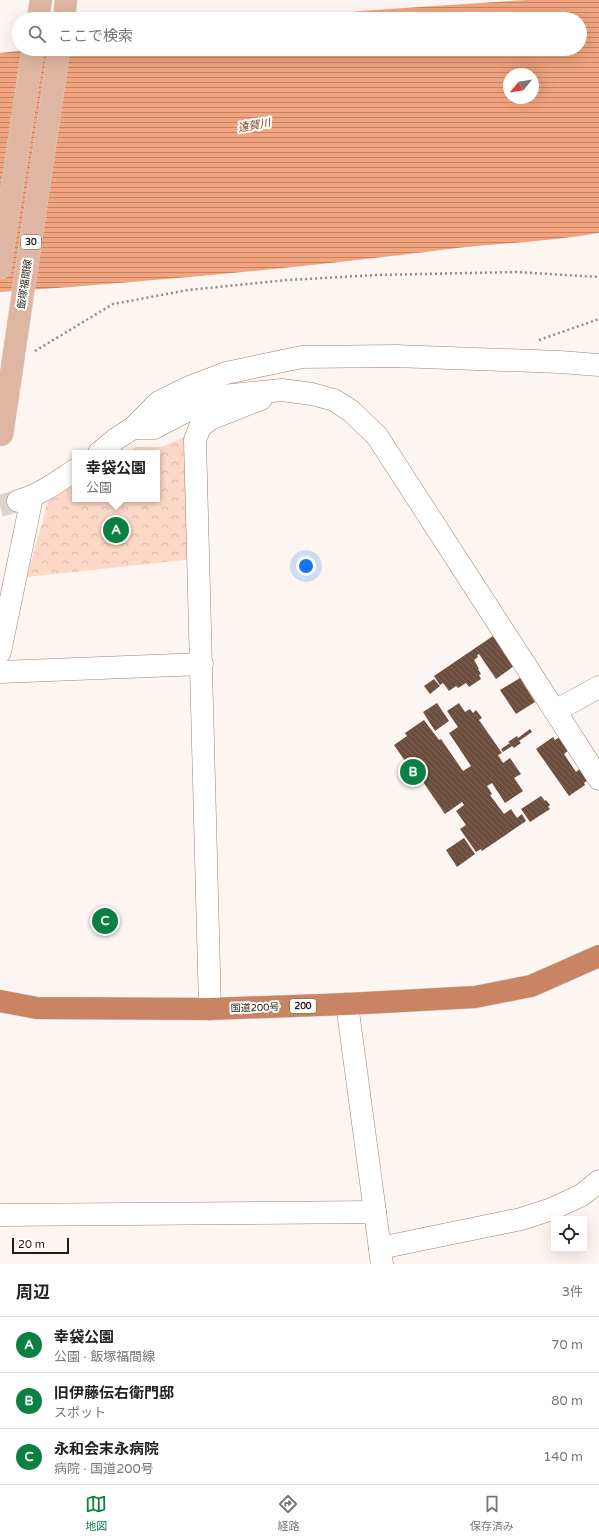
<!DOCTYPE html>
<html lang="ja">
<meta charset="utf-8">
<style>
:root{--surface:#fff;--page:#f6f6f6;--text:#222;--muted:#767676;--line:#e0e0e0;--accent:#0b8043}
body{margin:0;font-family:"Varela Round","Noto Sans JP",sans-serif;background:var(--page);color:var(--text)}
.controls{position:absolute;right:12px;bottom:12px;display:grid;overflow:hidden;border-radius:0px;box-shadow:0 4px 16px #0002}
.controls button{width:36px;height:36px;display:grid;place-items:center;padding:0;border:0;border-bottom:1px solid var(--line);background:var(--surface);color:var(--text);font:20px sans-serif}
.compass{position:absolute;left:503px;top:68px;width:36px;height:36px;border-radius:50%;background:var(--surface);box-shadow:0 4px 16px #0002;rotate:240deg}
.scale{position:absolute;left:12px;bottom:10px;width:57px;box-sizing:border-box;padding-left:4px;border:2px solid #271a14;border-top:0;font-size:11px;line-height:14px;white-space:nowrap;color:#271a14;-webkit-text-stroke:3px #fff;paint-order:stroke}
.you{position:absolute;left:306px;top:566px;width:14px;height:14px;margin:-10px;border:3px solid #fff;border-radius:50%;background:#1a73e8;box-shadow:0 0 0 6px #1a73e833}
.badge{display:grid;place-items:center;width:26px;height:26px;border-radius:50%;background:var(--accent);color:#fff;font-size:13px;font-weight:700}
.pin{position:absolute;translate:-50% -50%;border:2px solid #fff;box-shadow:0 1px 4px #0006}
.popup{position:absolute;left:72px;top:450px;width:88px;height:52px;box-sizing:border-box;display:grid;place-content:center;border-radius:0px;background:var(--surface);filter:drop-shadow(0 1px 3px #0005);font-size:13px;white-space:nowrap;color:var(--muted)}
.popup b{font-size:15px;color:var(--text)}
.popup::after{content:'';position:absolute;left:50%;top:100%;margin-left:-8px;border:8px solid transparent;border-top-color:var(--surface)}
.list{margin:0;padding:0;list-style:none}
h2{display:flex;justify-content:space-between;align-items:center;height:52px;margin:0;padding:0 16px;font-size:17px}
h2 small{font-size:13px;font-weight:400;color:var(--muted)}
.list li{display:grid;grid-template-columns:26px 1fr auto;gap:12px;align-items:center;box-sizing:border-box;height:56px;padding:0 16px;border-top:1px solid var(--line)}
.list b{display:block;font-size:15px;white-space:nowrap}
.list p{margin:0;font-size:13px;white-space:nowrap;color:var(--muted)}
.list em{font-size:13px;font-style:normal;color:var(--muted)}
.icon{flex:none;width:22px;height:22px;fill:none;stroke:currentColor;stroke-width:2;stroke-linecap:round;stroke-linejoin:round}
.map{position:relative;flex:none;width:599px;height:1264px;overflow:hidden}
.search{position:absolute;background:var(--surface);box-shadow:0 4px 16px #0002;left:12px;right:12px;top:12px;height:44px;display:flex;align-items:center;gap:10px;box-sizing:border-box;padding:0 14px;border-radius:22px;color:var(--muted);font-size:15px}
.sheet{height:220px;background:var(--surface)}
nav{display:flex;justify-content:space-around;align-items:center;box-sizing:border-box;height:56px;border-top:1px solid var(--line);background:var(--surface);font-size:11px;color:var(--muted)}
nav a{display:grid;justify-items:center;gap:2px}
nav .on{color:var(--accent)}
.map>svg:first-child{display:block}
.park{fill:url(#park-crowns)}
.water{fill:url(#water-rules);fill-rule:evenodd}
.building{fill:url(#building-back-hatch)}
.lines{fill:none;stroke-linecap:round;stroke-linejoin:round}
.street-tunnel{stroke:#ddd4d1;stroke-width:22;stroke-dasharray:22 11;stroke-linecap:butt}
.street-casing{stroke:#a18070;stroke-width:23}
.primary-casing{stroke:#d4d1d0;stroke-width:23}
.highway-casing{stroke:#d4d1d0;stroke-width:23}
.path{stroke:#948a85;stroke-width:2.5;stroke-dasharray:2 3;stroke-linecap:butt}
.street{stroke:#fff;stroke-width:22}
.primary{stroke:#dfb6a1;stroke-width:22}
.highway{stroke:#c98563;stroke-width:22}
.primary-bridge-casing{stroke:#d4d1d0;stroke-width:23;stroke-linecap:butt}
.primary-bridge{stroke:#dfb6a1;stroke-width:22}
.labels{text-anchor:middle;stroke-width:4;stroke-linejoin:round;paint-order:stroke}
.shield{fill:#fff;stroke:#685f5a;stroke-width:1}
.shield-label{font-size:9px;font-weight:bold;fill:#271a14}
.street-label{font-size:10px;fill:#271a14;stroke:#fff}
.water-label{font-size:11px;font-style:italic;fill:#803b11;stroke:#fff}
</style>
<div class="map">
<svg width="599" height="1264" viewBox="0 0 599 1264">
<defs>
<pattern id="park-crowns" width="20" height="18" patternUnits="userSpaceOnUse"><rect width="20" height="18" fill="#fdd8c6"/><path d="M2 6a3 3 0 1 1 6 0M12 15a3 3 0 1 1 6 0" fill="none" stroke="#d9b9a9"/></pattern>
<pattern id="water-rules" width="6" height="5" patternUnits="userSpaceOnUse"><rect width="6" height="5" fill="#f1a47d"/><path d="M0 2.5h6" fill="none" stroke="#c38565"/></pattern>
<pattern id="building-back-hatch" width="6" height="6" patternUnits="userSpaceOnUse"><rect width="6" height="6" fill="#6c4e3f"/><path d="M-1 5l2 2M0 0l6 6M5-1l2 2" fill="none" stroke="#7c6457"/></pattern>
</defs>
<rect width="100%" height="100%" fill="#fdf5f2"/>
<path class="park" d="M191,434L194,559L27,577L48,501L75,484V499H157V453H127L136,447H161Z"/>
<path class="water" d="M525,0H599V233C549,242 499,243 449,249C300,268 150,282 0,292V53L36,49H580V19H294L360,11ZM509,74H533V98H509Z"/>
<g class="building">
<path d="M493,636L514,666L496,679L479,654L477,655L478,657L474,660L479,669H478L481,674L479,675L481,679L469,687L466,683L458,688L456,686L449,691L443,683L440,685L434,676Z"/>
<path d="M520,678L535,702L516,714L500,690Z"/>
<path d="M434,679L440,686L430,694L424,686Z"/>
<path d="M437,703L449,721L435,731L423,712Z"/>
<path d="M459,703L465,712L470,709L473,713L476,710L482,718L479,720L502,753L498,755L503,763L510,758L521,774L514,778L523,791L505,803L492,783L487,786L492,794L490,795L504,814L511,809L517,818L522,814L526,821L482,851L481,849L476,852L460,829L466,825L456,811L464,805L462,802L445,814L419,776L416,777L394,745L407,736L405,733L424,720L439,740L441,739L463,771L471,766L449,733L458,727L447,711Z"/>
<path d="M530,729L532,732L519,741L521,743L514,748L512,746L503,752L501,749L510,743L508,742L517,736L518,738Z"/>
<path d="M561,736L570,749L564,754L576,772L581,768L589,779L584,783L585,785L569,796L536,749L553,737L555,740Z"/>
<path d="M541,796L545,801L546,800L550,805L548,807L550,809L530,822L521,809Z"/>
<path d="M464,838L475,854L457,867L446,850Z"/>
</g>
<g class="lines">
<path class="street-tunnel" d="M0,506L18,501"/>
<defs>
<g id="street">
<path d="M133,428H154L213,397L282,390L312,394L334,400L351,411L377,436L599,779"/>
<path d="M99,453L116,439L133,428L159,402L187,388L226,373L302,357L395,356L560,362L599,365"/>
<path d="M18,501C40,495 57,482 75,470"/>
<path d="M0,652L32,497"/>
<path d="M0,672L202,664"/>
<path d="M555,711L599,687"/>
<path d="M347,1004L382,1264"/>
<path d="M210,1009L195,440L200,427L210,419L261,399"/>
<path d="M0,1215L375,1212"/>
<path d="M380,1248L521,1219L552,1209L582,1195L599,1181"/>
</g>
<g id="primary">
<path d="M38,19L41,0"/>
<path d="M64,19L66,0"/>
<path d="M0,268L33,49"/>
</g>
<path id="highway" d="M0,1001L37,1008L210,1009L347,1004L475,997L531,986L599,956"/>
</defs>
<use href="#street" class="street-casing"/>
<use href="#primary" class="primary-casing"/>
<use href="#highway" class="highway-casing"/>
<g class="path">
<path d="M539,340L599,319"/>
<path d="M35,351L113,304L188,290L288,280L376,275L516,272L599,277"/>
</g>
<use href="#street" class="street"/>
<use href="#primary" class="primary"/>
<use href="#highway" class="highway"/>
<defs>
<path id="primary-bridge" d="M2,435L59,49"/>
</defs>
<use href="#primary-bridge" class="primary-bridge-casing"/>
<use href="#primary-bridge" class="primary-bridge"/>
</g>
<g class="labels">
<g class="shield">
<rect x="21" y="235" width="20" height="14" rx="3"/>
<rect x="290" y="999" width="26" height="14" rx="3"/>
</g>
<g class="shield-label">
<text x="31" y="245">30</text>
<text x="303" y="1009">200</text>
</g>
<g class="street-label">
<text transform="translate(24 284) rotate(-82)" y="4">飯塚福間線</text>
<text transform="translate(255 1007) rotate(-2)" y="4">国道200号</text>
</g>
<g class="water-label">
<text transform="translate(254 125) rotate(-10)" y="4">遠賀川</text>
</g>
</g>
</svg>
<div class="controls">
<button><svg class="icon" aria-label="locate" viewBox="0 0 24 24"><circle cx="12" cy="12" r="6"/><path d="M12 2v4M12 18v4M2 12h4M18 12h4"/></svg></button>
</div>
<svg class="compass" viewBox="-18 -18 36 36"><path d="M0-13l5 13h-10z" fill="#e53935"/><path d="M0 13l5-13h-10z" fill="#767676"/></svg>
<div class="scale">20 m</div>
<div class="you"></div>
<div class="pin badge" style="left:116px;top:530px">A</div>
<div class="popup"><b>幸袋公園</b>公園</div>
<div class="pin badge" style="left:413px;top:772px">B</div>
<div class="pin badge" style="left:105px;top:921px">C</div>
<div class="search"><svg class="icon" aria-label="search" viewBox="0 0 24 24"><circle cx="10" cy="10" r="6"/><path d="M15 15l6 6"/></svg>ここで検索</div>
</div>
<section class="sheet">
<h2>周辺<small>3件</small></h2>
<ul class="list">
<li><span class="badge">A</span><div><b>幸袋公園</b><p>公園 · 飯塚福間線</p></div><em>70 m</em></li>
<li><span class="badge">B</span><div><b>旧伊藤伝右衛門邸</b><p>スポット</p></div><em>80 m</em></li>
<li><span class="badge">C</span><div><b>永和会末永病院</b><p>病院 · 国道200号</p></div><em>140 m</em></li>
</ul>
</section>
<nav>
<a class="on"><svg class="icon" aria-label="map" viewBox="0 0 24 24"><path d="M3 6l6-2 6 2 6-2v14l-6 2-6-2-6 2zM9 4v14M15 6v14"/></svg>地図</a>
<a><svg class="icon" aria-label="directions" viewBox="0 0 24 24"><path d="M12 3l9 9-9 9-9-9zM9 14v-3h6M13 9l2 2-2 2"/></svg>経路</a>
<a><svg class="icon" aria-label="saved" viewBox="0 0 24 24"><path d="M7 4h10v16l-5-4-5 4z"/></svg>保存済み</a>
</nav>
